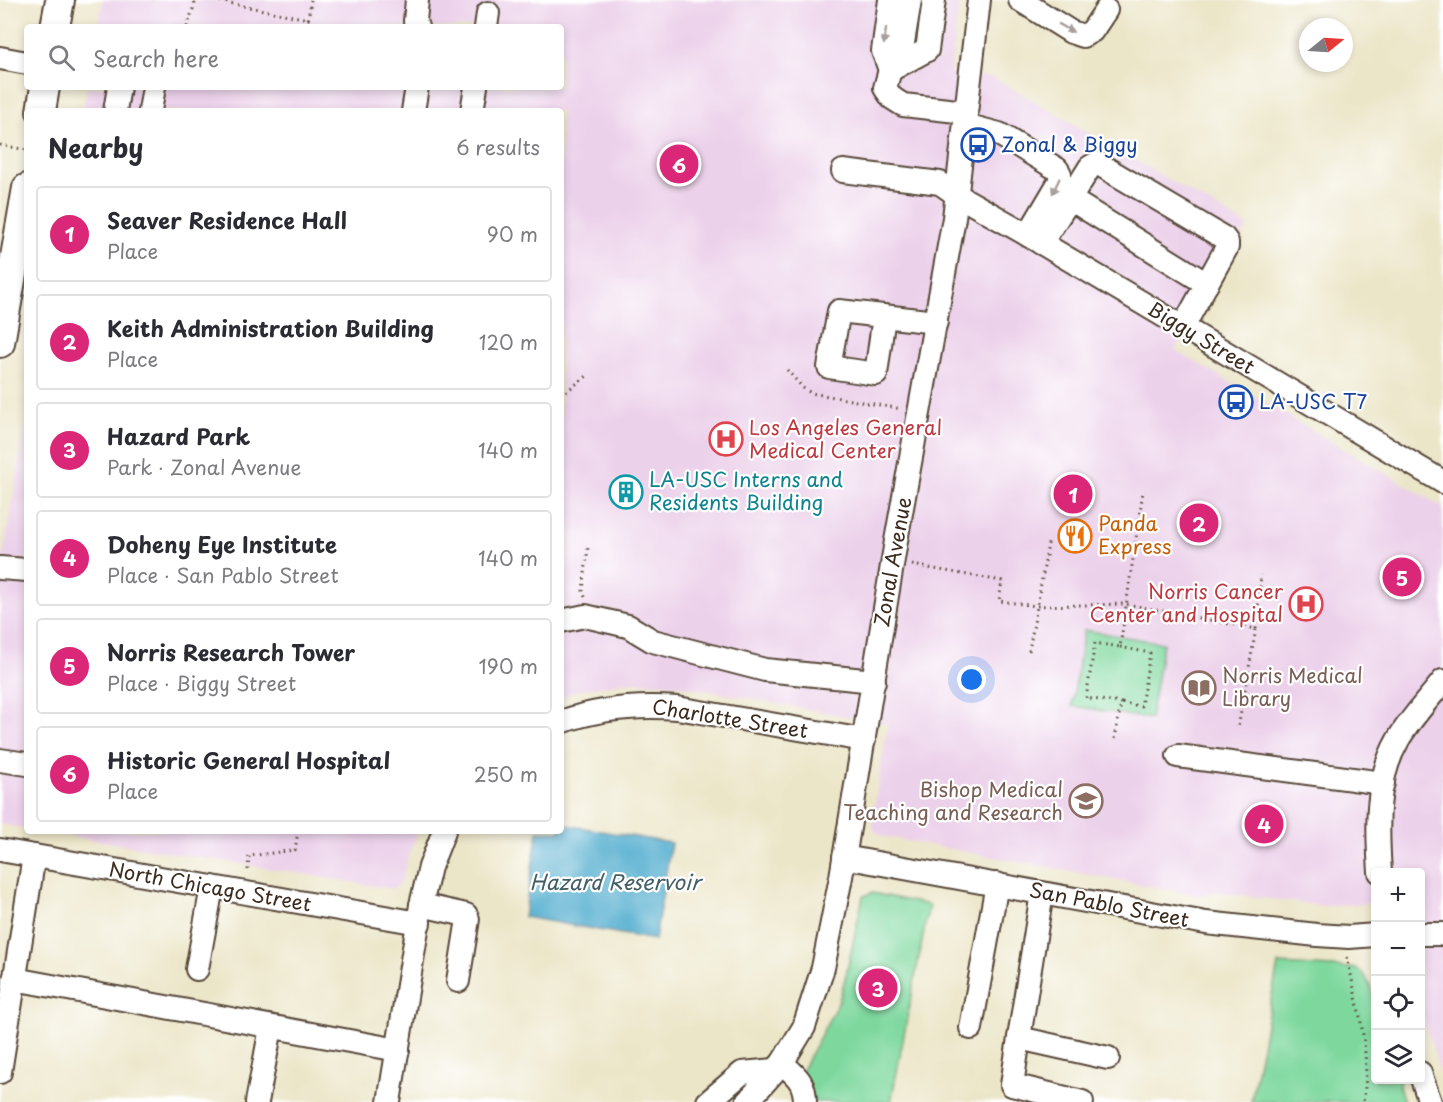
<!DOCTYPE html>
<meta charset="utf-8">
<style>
:root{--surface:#fff;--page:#f2f2f3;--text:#2b2b33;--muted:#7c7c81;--line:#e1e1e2;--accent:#db2777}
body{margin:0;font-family:"Playpen Sans",sans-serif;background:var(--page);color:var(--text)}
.controls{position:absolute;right:18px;bottom:18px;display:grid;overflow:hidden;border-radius:6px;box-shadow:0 3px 9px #0003}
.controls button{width:54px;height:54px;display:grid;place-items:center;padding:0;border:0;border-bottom:2px solid var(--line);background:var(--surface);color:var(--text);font:30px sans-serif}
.compass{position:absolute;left:1299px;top:18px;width:54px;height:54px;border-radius:50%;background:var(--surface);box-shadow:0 3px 9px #0003;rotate:72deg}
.you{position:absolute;left:972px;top:680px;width:21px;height:21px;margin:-15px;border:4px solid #fff;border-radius:50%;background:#1a73e8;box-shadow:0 0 0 9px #1a73e833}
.badge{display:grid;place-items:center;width:39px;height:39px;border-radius:50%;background:var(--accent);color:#fff;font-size:20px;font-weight:700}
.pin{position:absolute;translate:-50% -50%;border:3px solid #fff;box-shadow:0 2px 6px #0006}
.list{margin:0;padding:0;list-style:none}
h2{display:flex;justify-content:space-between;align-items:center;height:78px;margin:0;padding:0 24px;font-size:26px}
h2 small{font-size:20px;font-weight:400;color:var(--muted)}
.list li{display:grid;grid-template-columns:39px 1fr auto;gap:18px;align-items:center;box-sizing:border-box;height:96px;margin:0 12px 12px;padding:0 12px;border:2px solid var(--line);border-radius:6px}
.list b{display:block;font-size:22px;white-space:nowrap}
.list p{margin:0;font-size:20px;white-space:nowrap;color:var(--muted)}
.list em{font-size:20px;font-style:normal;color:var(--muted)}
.icon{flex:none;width:33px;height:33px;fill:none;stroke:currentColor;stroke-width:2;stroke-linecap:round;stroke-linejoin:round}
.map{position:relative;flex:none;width:1443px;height:1102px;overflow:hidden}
.search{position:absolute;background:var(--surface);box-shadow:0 3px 9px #0003;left:24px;top:24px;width:540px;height:66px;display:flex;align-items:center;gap:15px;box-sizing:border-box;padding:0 21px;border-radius:6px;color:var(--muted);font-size:22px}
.panel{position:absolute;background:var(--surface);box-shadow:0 3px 9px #0003;left:24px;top:108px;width:540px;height:726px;border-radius:6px}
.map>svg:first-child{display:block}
.built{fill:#ecd1ea}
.green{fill:#7ed89e;stroke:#5c815e;stroke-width:1.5}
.water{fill:#50acce;stroke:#466b76;stroke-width:1.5}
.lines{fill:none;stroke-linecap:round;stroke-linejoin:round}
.minor-casing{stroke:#564638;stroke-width:26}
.major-casing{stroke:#564638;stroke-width:32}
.path{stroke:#564638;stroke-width:3;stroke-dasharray:1.5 4.5;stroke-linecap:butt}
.minor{stroke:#fff;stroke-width:22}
.major{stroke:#fff;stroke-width:28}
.oneway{fill:#a79f9a}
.labels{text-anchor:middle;stroke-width:4.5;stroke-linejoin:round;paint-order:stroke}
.transit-label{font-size:20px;fill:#164399;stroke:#fff;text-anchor:start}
.street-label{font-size:20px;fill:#3b2a1e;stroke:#fff}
.health-label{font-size:20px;fill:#be3a42;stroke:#fff;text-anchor:start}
.culture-label{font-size:20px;fill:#0d838f;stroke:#fff;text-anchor:start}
.food-label{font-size:20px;fill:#c56008;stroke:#fff;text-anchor:start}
.education-label{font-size:20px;fill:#785e54;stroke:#fff;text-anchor:start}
.water-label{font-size:21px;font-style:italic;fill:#435e64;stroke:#fff}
</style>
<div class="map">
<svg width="1443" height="1102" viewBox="0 0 1443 1102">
<rect width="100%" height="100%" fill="#fff"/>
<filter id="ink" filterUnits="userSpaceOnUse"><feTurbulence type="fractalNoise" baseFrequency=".0167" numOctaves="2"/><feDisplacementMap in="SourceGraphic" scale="12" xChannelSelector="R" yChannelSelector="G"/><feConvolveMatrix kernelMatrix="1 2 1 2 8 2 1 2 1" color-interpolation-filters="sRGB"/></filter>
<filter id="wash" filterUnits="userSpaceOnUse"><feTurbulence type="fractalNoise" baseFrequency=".008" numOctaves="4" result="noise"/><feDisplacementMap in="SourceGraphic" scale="24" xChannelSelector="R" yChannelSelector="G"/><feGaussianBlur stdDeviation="1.35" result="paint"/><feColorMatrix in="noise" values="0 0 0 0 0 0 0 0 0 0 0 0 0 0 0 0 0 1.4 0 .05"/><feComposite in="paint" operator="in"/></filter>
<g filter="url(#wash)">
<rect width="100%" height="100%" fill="#ece6c9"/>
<g class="built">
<path d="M103,0H959L950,73L992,77L1248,226L1175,350L1443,507V1081L1421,1011L1420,872H1376L1375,903L1324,906L1217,892L1197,895L881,836L873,829L872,819L888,724L665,683L626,682L579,690L561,697V111H83L87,87H561V27H98Z"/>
<path d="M27,421V829L0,824V571Z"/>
<path d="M40,831H419L410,850L401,883L394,889Z"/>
</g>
<g class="green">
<path d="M1084,630L1163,643L1150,719L1072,706Z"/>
<path d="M872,893L929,905L891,1102H812L794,1085L839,1001L846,975L863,896Z"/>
<path d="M1278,964L1351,968C1354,969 1357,969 1360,971C1381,986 1376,1055 1376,1080H1400L1399,1086L1404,1102H1251Z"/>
</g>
<path class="water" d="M561,824L671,843L655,940L524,917L538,831H561Z"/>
</g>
<g filter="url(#ink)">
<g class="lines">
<defs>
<g id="minor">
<path d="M890,0L883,51L890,70"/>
<path d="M910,0L901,55L890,70L885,88L892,98L903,105L966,112"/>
<path d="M1020,0L1071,32L1083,36L1092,31L1106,10"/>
<path d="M417,27L415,21L417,0"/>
<path d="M486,27L488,13"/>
<path d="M0,58L27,63"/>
<path d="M892,69L927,50L934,0"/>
<path d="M115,111L119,87"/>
<path d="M150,111L154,87"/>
<path d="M413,111L417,87"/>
<path d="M472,111L476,87"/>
<path d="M965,125L999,134L1057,169L1060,174V181L1028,235"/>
<path d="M843,171L940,183L957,195L1028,235L1443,482"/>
<path d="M1070,199L1090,167L1097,163L1224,238L1227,242V247L1183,327"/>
<path d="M1041,243L1070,199L1207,284"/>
<path d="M884,316L876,374L829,367L839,311L936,322"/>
<path d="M0,568L27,570"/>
<path d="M561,621L585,616L628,626L653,641L765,670L874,681"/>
<path d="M561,722C600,708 637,705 677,708L864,740"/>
<path d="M1178,756L1383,783"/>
<path d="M0,760L27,764"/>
<path d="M0,850L419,923"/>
<path d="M844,857L1206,923L1317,935L1349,937L1376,935"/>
<path d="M1380,872C1377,828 1375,780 1398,740C1410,719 1428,700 1443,681"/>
<path d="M1042,893L1019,1038L1108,1058"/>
<path d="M421,905L466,915L468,919L458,981"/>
<path d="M1420,934H1443"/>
<path d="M197,969L212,887"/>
<path d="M14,979L398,1050"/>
<path d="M971,1028L997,884"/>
<path d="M1019,1038L1012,1085L1082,1102"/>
<path d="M782,1063C796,1076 805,1081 805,1102"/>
<path d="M0,1072L34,856"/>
<path d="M1420,1073L1430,1102"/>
<path d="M257,1102L269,1038"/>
<path d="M389,1102L421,905L430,867L444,831"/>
<path d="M708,1102L742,1073L775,1070"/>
<path d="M747,1102L782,1063L804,1027L823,968L841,877L896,541L954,218L979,0"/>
</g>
<g id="major">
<path d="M55,27L60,0"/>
<path d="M41,111L45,87"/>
<path d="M0,343L27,188"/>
</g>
</defs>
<use href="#minor" class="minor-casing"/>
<use href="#major" class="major-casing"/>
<g class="path">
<path d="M214,0L308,19L312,21"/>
<path d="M308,19L311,0"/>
<path d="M187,27L196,0"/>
<path d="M0,145L27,150"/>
<path d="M787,370L803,388L811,393L902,409"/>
<path d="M561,395L590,374"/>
<path d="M912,565L1002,581L999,601L1037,606L1126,604L1256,629L1238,728"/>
<path d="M585,597L583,591L588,547"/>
<path d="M1256,629L1261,575"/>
<path d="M1120,647L1150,653L1141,706L1121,703"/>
<path d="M1029,651L1049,539"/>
<path d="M1115,739L1121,703L1086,698L1095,643L1120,647L1143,491"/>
<path d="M248,870L249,856L295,850L298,831"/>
<path d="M1347,957C1357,1004 1372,1054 1363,1102"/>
</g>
<use href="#minor" class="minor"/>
<use href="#major" class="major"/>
</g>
<defs><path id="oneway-solid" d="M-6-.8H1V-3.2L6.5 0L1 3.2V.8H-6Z" transform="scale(1.5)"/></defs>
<g class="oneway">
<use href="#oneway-solid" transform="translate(1066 28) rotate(29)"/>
<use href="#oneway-solid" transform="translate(885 36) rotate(98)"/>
<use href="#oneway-solid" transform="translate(1056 186) rotate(115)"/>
</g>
</g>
<defs>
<symbol id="bus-ring" viewBox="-11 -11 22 22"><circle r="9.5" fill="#fff" stroke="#1a4fb4" stroke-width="1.5"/><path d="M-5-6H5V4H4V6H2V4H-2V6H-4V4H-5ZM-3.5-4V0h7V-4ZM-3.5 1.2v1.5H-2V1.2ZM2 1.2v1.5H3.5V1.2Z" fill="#1a4fb4"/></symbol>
<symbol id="hospital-ring" viewBox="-11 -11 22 22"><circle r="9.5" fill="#fff" stroke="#e0444e" stroke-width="1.5"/><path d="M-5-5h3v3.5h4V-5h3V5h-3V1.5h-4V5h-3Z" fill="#e0444e"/></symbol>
<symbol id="building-ring" viewBox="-11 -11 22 22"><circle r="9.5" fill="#fff" stroke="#0f9aa8" stroke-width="1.5"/><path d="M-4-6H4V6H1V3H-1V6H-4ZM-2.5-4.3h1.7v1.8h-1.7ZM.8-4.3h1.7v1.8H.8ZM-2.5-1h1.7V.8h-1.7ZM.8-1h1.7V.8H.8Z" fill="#0f9aa8"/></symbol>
<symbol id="restaurant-ring" viewBox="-11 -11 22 22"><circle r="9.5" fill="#fff" stroke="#e8710a" stroke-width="1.5"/><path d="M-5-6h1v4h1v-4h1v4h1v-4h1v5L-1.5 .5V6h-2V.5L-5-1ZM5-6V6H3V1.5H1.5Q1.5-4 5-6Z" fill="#e8710a"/></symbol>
<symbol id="library-ring" viewBox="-11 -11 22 22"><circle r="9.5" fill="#fff" stroke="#8d6e63" stroke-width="1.5"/><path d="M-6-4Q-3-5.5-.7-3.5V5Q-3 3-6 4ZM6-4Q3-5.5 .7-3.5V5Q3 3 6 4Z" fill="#8d6e63"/></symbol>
<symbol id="university-ring" viewBox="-11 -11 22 22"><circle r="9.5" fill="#fff" stroke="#8d6e63" stroke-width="1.5"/><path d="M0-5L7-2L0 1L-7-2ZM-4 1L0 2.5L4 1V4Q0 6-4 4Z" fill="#8d6e63"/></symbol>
</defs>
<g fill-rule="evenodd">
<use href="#bus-ring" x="959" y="126" width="38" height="38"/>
<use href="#bus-ring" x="1217" y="383" width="38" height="38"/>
<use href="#hospital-ring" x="707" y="420" width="38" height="38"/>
<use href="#building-ring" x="607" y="473" width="38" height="38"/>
<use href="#restaurant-ring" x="1056" y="517" width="38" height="38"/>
<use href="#hospital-ring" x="1287" y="585" width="38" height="38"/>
<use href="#library-ring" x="1180" y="669" width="38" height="38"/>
<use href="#university-ring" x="1067" y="782" width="38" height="38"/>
</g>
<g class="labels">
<g class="transit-label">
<text x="1001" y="152">Zonal &amp; Biggy</text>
<text x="1259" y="409">LA-USC T7</text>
</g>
<g class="street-label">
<text transform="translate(1201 338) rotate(31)" y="7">Biggy Street</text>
<text transform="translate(893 562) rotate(-80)" y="7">Zonal Avenue</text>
<text transform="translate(730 719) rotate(9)" y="7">Charlotte Street</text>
<text transform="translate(210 887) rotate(10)" y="7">North Chicago Street</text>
<text transform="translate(1109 905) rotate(11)" y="7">San Pablo Street</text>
</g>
<g class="health-label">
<text x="749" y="435">Los Angeles General<tspan x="749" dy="23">Medical Center</tspan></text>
<text x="1283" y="599" text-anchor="end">Norris Cancer<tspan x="1283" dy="23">Center and Hospital</tspan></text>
</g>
<g class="culture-label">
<text x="649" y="487">LA-USC Interns and<tspan x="649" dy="23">Residents Building</tspan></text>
</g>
<g class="food-label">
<text x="1098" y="531">Panda<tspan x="1098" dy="23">Express</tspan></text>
</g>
<g class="education-label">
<text x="1222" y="683">Norris Medical<tspan x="1222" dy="23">Library</tspan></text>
<text x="1063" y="797" text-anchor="end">Bishop Medical<tspan x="1063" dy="23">Teaching and Research</tspan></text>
</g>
<g class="water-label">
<text x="615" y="890">Hazard Reservoir</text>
</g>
</g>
</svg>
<div class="controls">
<button>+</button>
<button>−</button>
<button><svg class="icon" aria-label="locate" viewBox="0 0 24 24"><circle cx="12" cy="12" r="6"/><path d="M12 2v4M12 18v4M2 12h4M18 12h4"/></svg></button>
<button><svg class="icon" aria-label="layers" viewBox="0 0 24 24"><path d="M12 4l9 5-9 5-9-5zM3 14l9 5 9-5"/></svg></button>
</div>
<svg class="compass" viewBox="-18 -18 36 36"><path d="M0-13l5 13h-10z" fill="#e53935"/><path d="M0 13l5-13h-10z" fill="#7c7c81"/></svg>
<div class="you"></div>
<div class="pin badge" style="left:1073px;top:494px">1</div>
<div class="pin badge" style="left:1199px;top:523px">2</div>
<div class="pin badge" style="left:878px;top:988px">3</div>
<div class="pin badge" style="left:1264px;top:824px">4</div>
<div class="pin badge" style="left:1402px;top:577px">5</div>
<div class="pin badge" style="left:679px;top:164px">6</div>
<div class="search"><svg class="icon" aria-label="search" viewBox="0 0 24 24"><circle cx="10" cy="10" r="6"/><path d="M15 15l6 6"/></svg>Search here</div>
<section class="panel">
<h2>Nearby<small>6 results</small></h2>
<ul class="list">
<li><span class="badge">1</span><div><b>Seaver Residence Hall</b><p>Place</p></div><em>90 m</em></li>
<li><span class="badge">2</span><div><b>Keith Administration Building</b><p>Place</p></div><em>120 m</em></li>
<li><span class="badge">3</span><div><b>Hazard Park</b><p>Park · Zonal Avenue</p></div><em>140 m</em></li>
<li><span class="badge">4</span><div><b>Doheny Eye Institute</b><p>Place · San Pablo Street</p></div><em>140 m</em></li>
<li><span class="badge">5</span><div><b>Norris Research Tower</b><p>Place · Biggy Street</p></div><em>190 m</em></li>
<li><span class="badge">6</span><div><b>Historic General Hospital</b><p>Place</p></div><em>250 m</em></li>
</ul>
</section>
</div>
